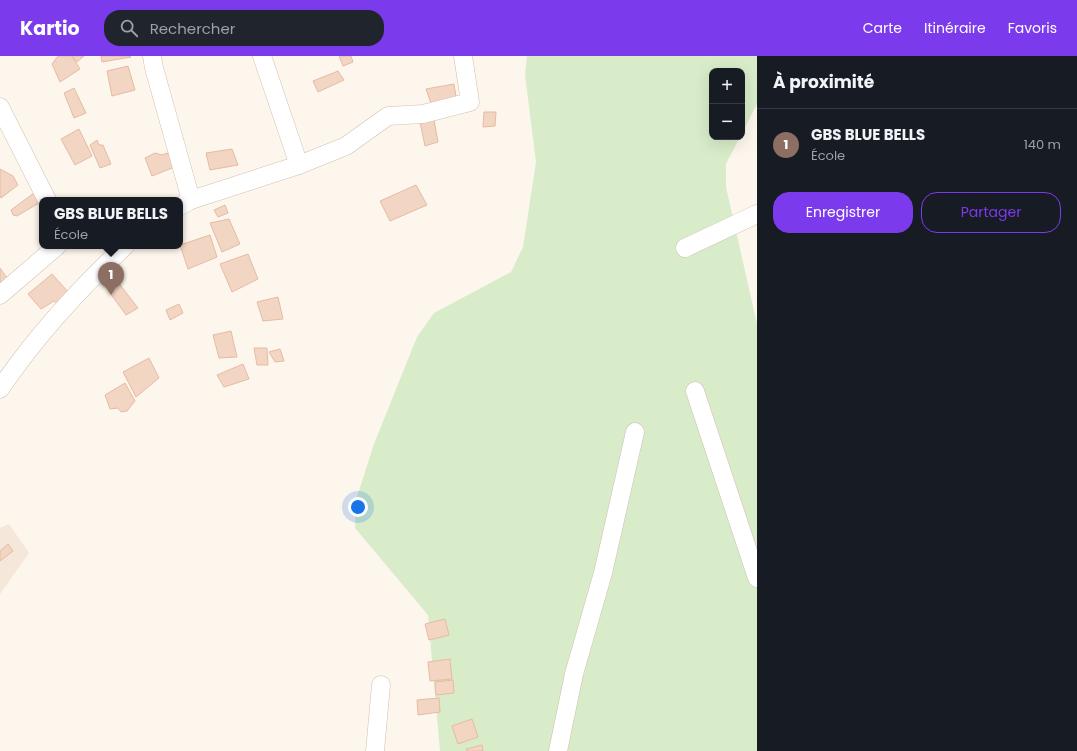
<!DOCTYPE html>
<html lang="fr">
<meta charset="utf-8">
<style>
:root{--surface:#171b24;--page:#20242c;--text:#f1f3f6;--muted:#9ea1a6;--line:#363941;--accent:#7c3aed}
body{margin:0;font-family:Poppins,sans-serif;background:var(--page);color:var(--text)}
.controls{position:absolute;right:12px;top:12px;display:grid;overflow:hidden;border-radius:8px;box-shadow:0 4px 16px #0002}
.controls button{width:36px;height:36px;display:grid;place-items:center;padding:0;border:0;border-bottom:1px solid var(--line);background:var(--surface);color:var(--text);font:20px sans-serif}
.you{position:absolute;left:358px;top:451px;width:14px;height:14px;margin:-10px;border:3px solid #fff;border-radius:50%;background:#1a73e8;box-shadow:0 0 0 6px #1a73e833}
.badge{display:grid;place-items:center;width:26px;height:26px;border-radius:50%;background:var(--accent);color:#fff;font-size:13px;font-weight:700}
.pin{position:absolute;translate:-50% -33px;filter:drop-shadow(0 1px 2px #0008)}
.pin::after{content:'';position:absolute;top:21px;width:14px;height:12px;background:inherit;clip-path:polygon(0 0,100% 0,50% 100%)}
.popup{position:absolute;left:39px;top:141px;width:144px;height:52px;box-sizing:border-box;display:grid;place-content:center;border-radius:8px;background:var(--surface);filter:drop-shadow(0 1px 3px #0005);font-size:13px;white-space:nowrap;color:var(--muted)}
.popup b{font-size:15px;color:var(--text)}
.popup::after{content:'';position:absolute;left:50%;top:100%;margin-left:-8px;border:8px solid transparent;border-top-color:var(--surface)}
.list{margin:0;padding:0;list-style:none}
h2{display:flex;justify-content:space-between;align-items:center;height:52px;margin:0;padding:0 16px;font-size:17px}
h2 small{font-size:13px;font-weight:400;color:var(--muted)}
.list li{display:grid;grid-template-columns:26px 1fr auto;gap:12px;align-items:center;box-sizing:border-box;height:72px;padding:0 16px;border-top:1px solid var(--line)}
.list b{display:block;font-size:15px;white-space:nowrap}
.list p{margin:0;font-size:13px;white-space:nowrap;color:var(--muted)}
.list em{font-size:13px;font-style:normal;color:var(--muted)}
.actions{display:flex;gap:8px;padding:12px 16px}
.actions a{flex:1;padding:9px 0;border:1px solid var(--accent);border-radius:16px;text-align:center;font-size:14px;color:var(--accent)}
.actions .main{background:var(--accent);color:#fff}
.icon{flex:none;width:22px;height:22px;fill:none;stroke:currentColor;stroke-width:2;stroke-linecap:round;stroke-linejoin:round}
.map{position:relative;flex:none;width:757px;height:695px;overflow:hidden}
header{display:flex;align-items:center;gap:24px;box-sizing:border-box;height:56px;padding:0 20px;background:var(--accent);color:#fff}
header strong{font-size:19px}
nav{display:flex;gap:22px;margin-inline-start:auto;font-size:14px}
.search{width:280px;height:36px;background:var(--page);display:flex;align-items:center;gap:10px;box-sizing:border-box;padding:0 14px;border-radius:16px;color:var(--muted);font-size:15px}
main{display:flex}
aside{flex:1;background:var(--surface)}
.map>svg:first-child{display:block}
.residential{fill:#f5e8da}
.green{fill:#d8ecc9}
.building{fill:#f3d5c3;stroke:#e6bba3}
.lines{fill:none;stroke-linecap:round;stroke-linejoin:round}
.minor-casing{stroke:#d1beb0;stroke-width:19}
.minor{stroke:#fff;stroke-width:18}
</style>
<header>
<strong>Kartio</strong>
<div class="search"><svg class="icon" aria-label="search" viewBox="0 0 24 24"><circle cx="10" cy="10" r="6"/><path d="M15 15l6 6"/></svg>Rechercher</div>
<nav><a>Carte</a><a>Itinéraire</a><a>Favoris</a></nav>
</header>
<main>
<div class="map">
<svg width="757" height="695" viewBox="0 0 757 695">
<rect width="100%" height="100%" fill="#fdf6ec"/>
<path class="residential" d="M9,468L29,497L0,538V472Z"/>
<path class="green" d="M527,0H757V48L742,77V15H712V81H740L726,108V131L757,268V695H440L428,559L355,472L356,444L374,388L417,281L434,257L511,216L523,191L536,106L525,19Z"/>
<g class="building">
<path d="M58,0H72L80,13L60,26L52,8Z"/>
<path d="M72,0H84L77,6Z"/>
<path d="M101,0H130L131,1L102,6Z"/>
<path d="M339,0H351L353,6L343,10Z"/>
<path d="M128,10L135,34L112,40L107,15Z"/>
<path d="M338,15L344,24L318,36L313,25Z"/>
<path d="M454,28L457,47L432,50L426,33Z"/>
<path d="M74,32L86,57L74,62L64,37Z"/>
<path d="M484,56H496L495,70L483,71Z"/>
<path d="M434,64L438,86L425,90L420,66Z"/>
<path d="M79,73L92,100L75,109L61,83Z"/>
<path d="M97,84L99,89H103L111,108L100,112L90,89Z"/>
<path d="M232,93L238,109L210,114L206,97Z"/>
<path d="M155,97L162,99L167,97L172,102L177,110L152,120L145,102Z"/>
<path d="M0,113L13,120L18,129L1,142L0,140Z"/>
<path d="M416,129L427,149L390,165L380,145Z"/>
<path d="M34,137L39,147L17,160L13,159L11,154Z"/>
<path d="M225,149L228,157L218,161L214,154Z"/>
<path d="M229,163L240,188L222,196L210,167Z"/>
<path d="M210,179L217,201L188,213L180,189Z"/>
<path d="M248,198L258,223L232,236L220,208Z"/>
<path d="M0,212L10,226L0,236Z"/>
<path d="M52,218L70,238L60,249L54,245L41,253L28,238Z"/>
<path d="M114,221L138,252L126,259L105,230Z"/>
<path d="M278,241L283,263L263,265L257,246Z"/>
<path d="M179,248L183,257L170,264L166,254Z"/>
<path d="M231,275L237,301L219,302L213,279Z"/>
<path d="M254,292H267L268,309H257Z"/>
<path d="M280,293L284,305L275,306L269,296Z"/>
<path d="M149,302L159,322L136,341L123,316Z"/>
<path d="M243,308L249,323L224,331L217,319Z"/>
<path d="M125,327L135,345L127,355L121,356L118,352L110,353L105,339Z"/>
<path d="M8,488L13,495L0,505V495Z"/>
<path d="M445,563L449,579L429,584L425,568Z"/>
<path d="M450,603L452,623L430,625L428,606Z"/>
<path d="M453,624L454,637L436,639L435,626Z"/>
<path d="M439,642L440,656L418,659L417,644Z"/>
<path d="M472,663L478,681L458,688L452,670Z"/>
<path d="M482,689L483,695H467L466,693Z"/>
</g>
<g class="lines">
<defs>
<g id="minor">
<path d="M152,0L154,12L191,144"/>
<path d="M262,0L299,109"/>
<path d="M0,51L47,144"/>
<path d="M180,150L191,144L299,109L346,90L388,60L423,58L470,46L463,0"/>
<path d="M685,192L757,158"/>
<path d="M0,239L57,190"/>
<path d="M0,333C36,280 78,234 125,190"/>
<path d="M695,335L757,522"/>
<path d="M375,695L381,629"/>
<path d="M558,695L574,618L603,517L635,376"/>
</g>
</defs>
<use href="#minor" class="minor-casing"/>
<use href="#minor" class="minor"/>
</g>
</svg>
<div class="controls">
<button>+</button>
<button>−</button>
</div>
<div class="you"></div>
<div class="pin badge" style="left:111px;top:239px;background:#8d6e63">1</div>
<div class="popup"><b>GBS BLUE BELLS</b>École</div>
</div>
<aside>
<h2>À proximité<small></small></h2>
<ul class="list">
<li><span class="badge" style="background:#8d6e63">1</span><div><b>GBS BLUE BELLS</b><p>École</p></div><em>140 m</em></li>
</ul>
<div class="actions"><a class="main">Enregistrer</a><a>Partager</a></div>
</aside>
</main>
